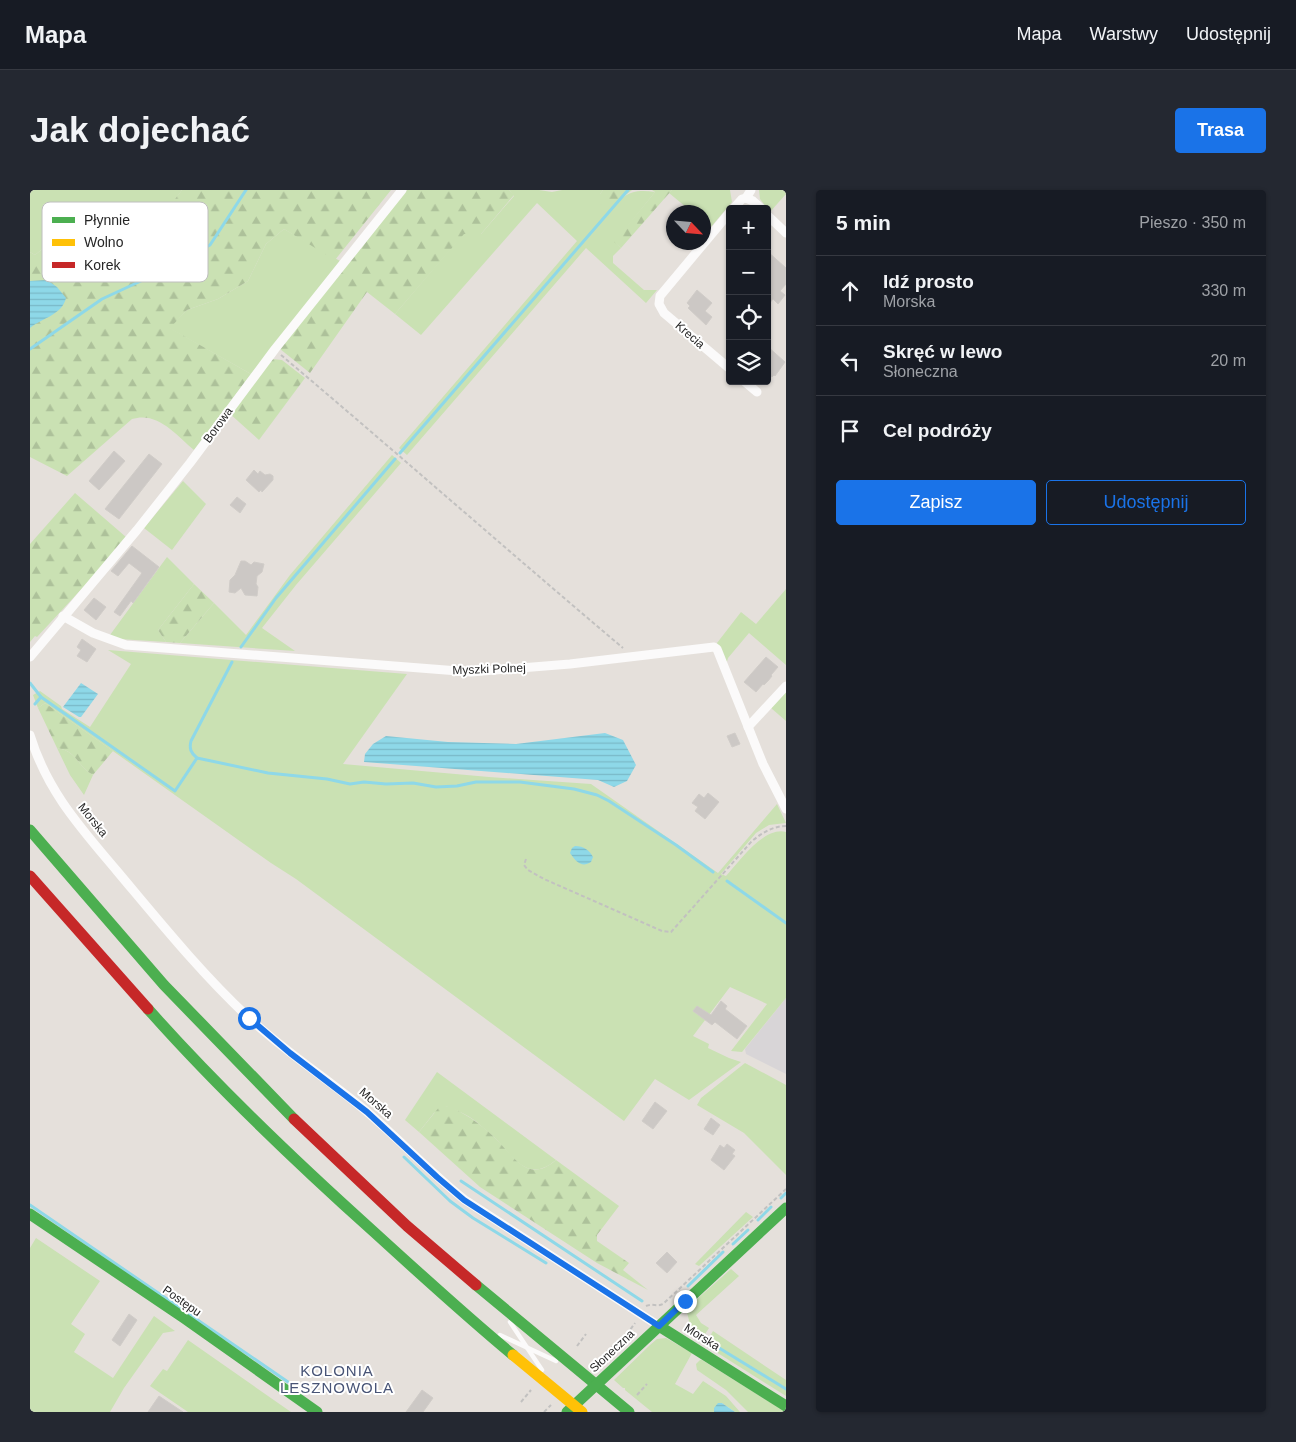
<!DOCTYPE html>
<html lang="pl">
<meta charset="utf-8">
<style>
:root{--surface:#171b24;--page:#242831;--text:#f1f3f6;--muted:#9ea1a6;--line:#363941;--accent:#1a73e8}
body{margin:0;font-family:Arial,sans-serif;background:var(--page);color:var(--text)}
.controls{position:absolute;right:15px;top:15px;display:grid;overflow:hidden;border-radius:5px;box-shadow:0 1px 4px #0004}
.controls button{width:45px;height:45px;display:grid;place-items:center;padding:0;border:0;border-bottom:1px solid var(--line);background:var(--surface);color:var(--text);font:25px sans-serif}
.compass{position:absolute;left:636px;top:15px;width:45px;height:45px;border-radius:50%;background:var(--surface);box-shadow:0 1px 4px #0004;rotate:116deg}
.stop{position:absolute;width:15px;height:15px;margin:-11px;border:4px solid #1a73e8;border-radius:50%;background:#fff}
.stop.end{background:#1a73e8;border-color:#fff;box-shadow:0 1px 5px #0008}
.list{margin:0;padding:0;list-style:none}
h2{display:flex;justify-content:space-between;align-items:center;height:65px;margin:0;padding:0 20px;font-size:21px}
h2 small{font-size:16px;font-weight:400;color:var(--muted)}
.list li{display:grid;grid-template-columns:32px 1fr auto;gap:15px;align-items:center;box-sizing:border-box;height:70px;padding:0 20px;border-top:1px solid var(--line)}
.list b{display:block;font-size:19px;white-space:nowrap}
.list p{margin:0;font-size:16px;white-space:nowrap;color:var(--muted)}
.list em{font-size:16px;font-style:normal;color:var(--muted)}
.actions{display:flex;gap:10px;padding:15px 20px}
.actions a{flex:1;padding:11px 0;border:1px solid var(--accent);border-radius:5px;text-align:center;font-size:18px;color:var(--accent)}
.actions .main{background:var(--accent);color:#fff}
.icon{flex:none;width:28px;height:28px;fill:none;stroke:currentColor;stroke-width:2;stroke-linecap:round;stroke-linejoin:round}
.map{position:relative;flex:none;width:756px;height:1222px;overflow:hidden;border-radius:5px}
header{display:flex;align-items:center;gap:30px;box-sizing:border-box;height:70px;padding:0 25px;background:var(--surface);border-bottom:1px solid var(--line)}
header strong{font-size:24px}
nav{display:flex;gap:28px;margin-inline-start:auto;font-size:18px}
.intro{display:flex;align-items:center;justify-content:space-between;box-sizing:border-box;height:120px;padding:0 30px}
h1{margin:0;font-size:35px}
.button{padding:12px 22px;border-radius:5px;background:var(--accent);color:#fff;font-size:18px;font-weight:700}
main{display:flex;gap:30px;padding:0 30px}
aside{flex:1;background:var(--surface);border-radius:5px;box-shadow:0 1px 4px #0004}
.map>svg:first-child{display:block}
.industrial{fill:#d8d5d7}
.grass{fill:#cae1b3}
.forest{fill:url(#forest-firs)}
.water{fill:url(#water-rules)}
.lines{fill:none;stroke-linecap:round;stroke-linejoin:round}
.stream{stroke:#8ed8e8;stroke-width:3}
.building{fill:#ccc8c5;stroke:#d0ccc8}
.path{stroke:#c2c1c0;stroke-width:2;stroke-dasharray:4 2.5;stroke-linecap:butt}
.lane{stroke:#fbfafa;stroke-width:4.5}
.street{stroke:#fbfafa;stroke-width:9}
.fast{stroke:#4caf50;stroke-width:11}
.slow{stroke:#ffc107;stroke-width:11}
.jam{stroke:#c62828;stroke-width:11}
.route{stroke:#1a73e8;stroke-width:6}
.labels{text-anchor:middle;stroke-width:4;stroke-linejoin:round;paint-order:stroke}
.street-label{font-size:12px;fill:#262626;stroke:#fff}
.quarter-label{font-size:15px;letter-spacing:1px;fill:#485476;stroke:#fff}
.key{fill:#fff;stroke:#bebebe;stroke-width:1}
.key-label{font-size:14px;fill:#262626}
</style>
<header>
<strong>Mapa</strong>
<nav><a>Mapa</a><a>Warstwy</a><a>Udostępnij</a></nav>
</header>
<div class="intro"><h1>Jak dojechać</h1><a class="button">Trasa</a></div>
<main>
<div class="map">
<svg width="756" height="1222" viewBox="0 0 756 1222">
<defs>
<pattern id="forest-firs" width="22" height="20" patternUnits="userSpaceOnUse" patternTransform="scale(1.25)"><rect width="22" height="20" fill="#cae1b3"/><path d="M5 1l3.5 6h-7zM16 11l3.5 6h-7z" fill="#adc19a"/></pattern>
<pattern id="water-rules" width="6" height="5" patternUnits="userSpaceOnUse" patternTransform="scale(1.25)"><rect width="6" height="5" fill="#8ed8e8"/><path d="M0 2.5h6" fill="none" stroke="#7ab9c7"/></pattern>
</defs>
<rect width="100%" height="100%" fill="#e5e0db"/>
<path class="industrial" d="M756,808V884L716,864L715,859Z"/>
<g class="grass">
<path d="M0,0H152L133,26L106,33L70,30L44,33L5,65L0,62Z"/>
<path d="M479,0H509L522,2L532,0H573L570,4L592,8C602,0 613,0 625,2L585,52L591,58L583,66V73L614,100H627L616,113L556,58L377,265L369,258L547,51L507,13L391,145L365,124L434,43L451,44L484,6Z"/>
<path d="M642,0H700L702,12L680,38L674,32V22H662L639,3Z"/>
<path d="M729,0H756V4L740,22L730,9Z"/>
<path d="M254,39L310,71L221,184L139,138L157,120L188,109L218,91L236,54Z"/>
<path d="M362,265L371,273L266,395L232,438L265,461L150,453L184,413L216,445L260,385Z"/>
<path d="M153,291L176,314L142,360L114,338Z"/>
<path d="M137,367L164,394L128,440L136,452L89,449L80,445Z"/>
<path d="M756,399V475L719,443L698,468L696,475L687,453L711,422L726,434Z"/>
<path d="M78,460L377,484L313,574L459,587L561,594L688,683L747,614L756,633L739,635L726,643L691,684L696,686C709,672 734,636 756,642V808L712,862L701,861L737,814L700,797L663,846L679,854L678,858L699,868L711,872L659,910L625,889L594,931L266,689L241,673L15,513L8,518L3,505L10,501L31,516L32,519L60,537L101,474Z"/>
<path d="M756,501V531L741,518Z"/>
<path d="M27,558C47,561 47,576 63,585L54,605L40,585Z"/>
<path d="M715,873L756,895V985L714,943L667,915L671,908Z"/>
<path d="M407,882L526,970C499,993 485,970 467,950C462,945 456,940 450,935C441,926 428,921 416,916L404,923L389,942L375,930Z"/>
<path d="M716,1022L723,1027L669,1076L665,1074Z"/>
<path d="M6,1048L70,1091L41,1134L55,1144L44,1162L83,1188L124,1126L145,1141L133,1143L94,1198L80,1222H0V1058Z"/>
<path d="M701,1079L709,1086L666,1125L671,1133L679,1138L670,1152L655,1142L659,1130L657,1123L659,1120L657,1118Z"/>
<path d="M683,1141L756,1190V1206L675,1155Z"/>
<path d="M636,1148L662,1163L645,1194L663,1204L673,1191L696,1206L710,1222H705L692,1213L684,1221V1222H622L595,1200V1198H593L584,1190L620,1155L627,1149Z"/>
<path d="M158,1150L261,1222H158L120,1196L133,1179L137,1181Z"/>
<path d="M670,1170H672L756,1222H718L696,1200L667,1180L666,1174Z"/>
</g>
<g class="forest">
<path d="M152,0H361L305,70L254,39L236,54L218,91L188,109L157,120L140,138L221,184L164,260C146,245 128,221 102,229L37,286L0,267V62L5,65L44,33L70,30L106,33L132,26Z"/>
<path d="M377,0H479L484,5L451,44H434L365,124L337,102L280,183L250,159Z"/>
<path d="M573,0H602L592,8L571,15L570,4Z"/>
<path d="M622,0H642L591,58L584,52L625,2Z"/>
<path d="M242,169L252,170L275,188L229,250L199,223Z"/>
<path d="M45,303L96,347L58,392L7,447L5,446L0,452V354Z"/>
<path d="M164,394L184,413L150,453L136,452L128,440Z"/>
<path d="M15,513L83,561L63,585C47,576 47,561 27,558L8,518Z"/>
<path d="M410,916C418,915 425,919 432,923C445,930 456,939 466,949C485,968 498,994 526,970L589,1016L567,1045V1051L599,1073L593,1080L618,1100L567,1073L450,997L389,942Z"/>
</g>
<g class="water">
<path d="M17,90L27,97L36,108C32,125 12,128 0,138V91Z"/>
<path d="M51,493L68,504L51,527H49L33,517Z"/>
<path d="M575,543L593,550L606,575L597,591L584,597L568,590L334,572L335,564L343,554L356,546L418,552L486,554Z"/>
<path d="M545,656C554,656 559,660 563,667L561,672C552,678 546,672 540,663L542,658Z"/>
<path d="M688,1213H692L705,1222H684V1218Z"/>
</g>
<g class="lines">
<g class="stream">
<path d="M0,159L72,109L126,84L180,55L216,0"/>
<path d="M370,263L598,0"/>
<path d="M211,457L246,408L365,269"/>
<path d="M202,472L161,551C159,559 161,563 167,568L238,583L297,589L320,594L334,592L356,594L383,593L406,597L427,596L446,592H490L544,599L567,605L579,611L646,655L683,682"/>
<path d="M0,493L11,507"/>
<path d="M5,514L11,507L145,601L167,568"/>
<path d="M697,691L756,733"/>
<path d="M374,967L420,1011L443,1028L516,1073"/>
<path d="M431,991L612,1111"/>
<path d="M751,1008L756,1003"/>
<path d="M0,1015L258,1192"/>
<path d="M728,1030L741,1017"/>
<path d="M703,1054L718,1040"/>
<path d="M658,1096L693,1062"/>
<path d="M658,1139L670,1147"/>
<path d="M681,1153L756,1199"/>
</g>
</g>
<g class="building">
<path d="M737,61L756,78V94L750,101L755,105L748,114L743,109L737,116Z"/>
<path d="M667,100L682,113L675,121L682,127L676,135L658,118L660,116L657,113Z"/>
<path d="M737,156L755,172L745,186L744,185L742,187L737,183Z"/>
<path d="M84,261L95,271L69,300L59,291Z"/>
<path d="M119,264L132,274L89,329L75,319Z"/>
<path d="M224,280L228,284L230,281L235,285L240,284L243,286V290L232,302L231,300L229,302L216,290Z"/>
<path d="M207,307L216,314L210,323L200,315Z"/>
<path d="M102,356L129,377L103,413L101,411L90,426L84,422L112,383L99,373L88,386L81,381Z"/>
<path d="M211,371H215L221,375L224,372L234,374L232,382L227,386L226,394L228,397L227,406L215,405L211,398L205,403L199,402L200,390L205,385Z"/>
<path d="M64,408L76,417L66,430L54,420Z"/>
<path d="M52,449L66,459L57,472L47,466L51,460L47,457Z"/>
<path d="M736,467L748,477L741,485L742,486L738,491L734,495L733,494L726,502L714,492Z"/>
<path d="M705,543L710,554L702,557L697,546Z"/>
<path d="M678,603L689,612L675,629L665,621L668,617L662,613L669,604L674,608Z"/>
<path d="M691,811L697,816L695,819L717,836L707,849L685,832L682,835L663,821L667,816L681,825Z"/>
<path d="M625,912L637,921L623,939L612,931Z"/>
<path d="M681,928L690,935L683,945L674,939Z"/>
<path d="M697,954L705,960L702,964L705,966L694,980L681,970L690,955L694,958Z"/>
<path d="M637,1062L647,1072L637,1083L626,1073Z"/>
<path d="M99,1124L107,1130L90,1156L82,1150Z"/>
<path d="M392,1200L403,1208L393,1222H376Z"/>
<path d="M129,1206L153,1222H118Z"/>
</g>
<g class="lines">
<g class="path">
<path d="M251,165C366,262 478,361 593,458"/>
<path d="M496,669L494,675L498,680L514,689L632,741L641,742L722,651C732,643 743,636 756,636"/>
<path d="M616,1116C622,1113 627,1117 633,1114L756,999"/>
<path d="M547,1156L556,1144"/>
<path d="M563,1175L600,1140L605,1133"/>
<path d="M607,1205L617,1194"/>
<path d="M491,1212L501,1200"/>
<path d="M514,1222L521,1215"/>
</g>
<g class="lane">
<path d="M480,1132L512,1180"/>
<path d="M470,1145L526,1171"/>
</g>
<g class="street">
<path d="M716,8L723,11L732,19"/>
<path d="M703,19L712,9L716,8L721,0"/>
<path d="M700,22L630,106L629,114L634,123L700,179"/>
<path d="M737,25L756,43"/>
<path d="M714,191L727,202"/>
<path d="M33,426L63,443L96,455L441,482L540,474L684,457L687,459L733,574L756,619"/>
<path d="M0,467L107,340L160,273L245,159L372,0"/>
<path d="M718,537L756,496"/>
<path d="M0,545C17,601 50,637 87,681C129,731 170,782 218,827C255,862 298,889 336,921C370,950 400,982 435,1010L629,1136"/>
</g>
<g class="fast">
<path d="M0,640L134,795L264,929"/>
<path d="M118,819C188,898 265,971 344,1042C390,1084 436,1126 483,1165"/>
<path d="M0,1024L154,1128L287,1222"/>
<path d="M446,1095L599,1222"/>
<path d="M629,1136L756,1216"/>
<path d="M537,1222L756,1018"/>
</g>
<path class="slow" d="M483,1165L552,1222"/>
<g class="jam">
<path d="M0,686L118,819"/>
<path d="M264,929L377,1036L446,1095"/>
</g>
</g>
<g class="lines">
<path class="route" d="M219,828L260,863L337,922L407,987L434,1010L629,1136L655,1111"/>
</g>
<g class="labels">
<g class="street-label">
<text transform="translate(660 145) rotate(41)" y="4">Krecia</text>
<text transform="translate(188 235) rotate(-54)" y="4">Borowa</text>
<text transform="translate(459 479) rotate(-2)" y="4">Myszki Polnej</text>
<text transform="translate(63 630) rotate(51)" y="4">Morska</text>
<text transform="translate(346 913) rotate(41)" y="4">Morska</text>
<text transform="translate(152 1111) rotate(35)" y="4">Postępu</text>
<text transform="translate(672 1147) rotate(32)" y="4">Morska</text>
<text transform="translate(582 1161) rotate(-43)" y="4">Słoneczna</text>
</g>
<g class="quarter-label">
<text x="307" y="1186">KOLONIA<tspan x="307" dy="17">LESZNOWOLA</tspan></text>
</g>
</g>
<rect x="12" y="12" width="166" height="80" rx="8" class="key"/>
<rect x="22" y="27" width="23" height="6" fill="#4caf50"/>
<rect x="22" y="49" width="23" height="7" fill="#ffc107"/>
<rect x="22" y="72" width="23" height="6" fill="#c62828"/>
<g class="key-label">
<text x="54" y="35">Płynnie</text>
<text x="54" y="57">Wolno</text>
<text x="54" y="80">Korek</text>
</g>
</svg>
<div class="controls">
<button>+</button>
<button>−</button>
<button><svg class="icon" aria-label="locate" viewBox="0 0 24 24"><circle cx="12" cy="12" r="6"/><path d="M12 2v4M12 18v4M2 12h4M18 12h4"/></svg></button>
<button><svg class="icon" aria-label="layers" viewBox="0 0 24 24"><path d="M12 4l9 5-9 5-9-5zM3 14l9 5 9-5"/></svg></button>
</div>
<svg class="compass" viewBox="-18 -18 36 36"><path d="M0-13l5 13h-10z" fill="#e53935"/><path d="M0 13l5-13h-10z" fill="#9ea1a6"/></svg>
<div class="stop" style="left:219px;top:828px"></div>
<div class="stop end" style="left:655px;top:1111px"></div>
</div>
<aside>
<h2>5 min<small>Pieszo · 350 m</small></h2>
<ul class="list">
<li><svg class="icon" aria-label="ahead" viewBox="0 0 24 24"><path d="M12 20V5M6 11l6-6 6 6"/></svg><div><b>Idź prosto</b><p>Morska</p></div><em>330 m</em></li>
<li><svg class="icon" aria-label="left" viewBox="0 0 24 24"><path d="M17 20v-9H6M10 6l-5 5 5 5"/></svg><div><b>Skręć w lewo</b><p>Słoneczna</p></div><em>20 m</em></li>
<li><svg class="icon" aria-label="arrive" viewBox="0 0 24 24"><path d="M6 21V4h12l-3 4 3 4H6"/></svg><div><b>Cel podróży</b></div></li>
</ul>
<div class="actions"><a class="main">Zapisz</a><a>Udostępnij</a></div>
</aside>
</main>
